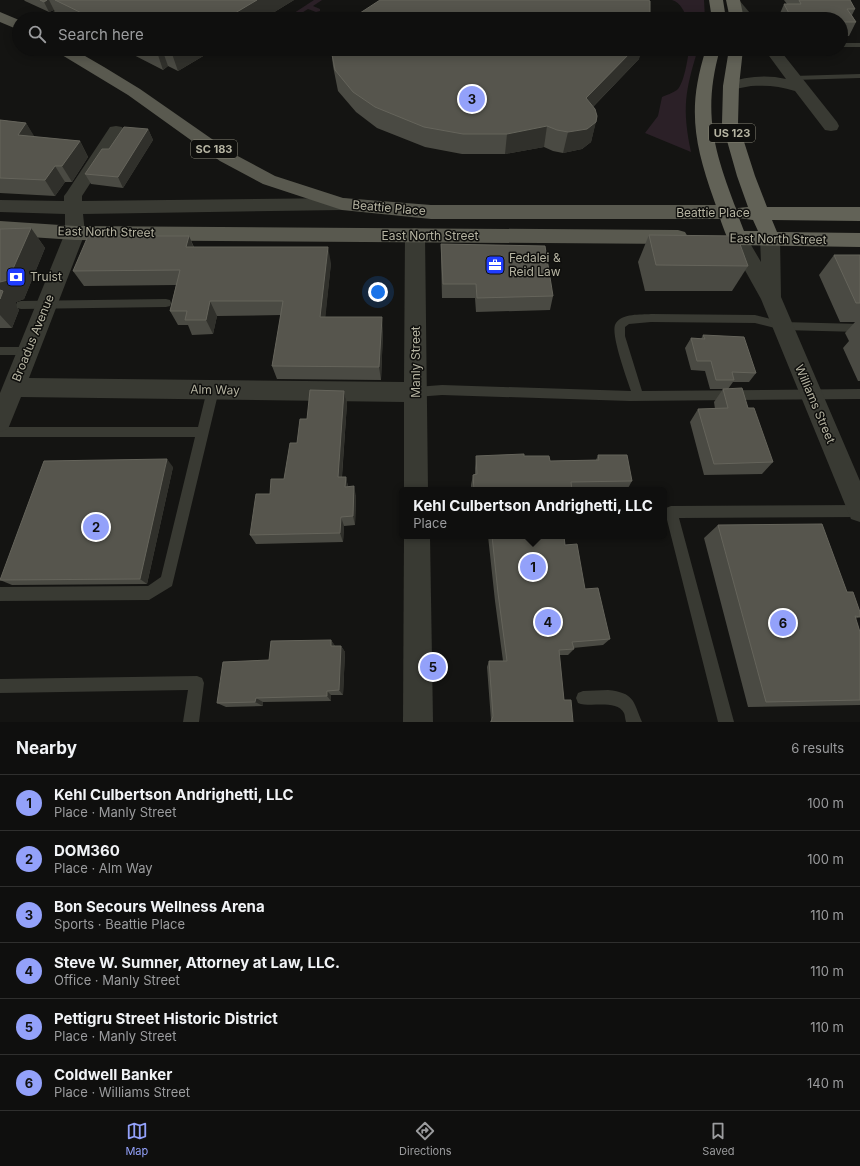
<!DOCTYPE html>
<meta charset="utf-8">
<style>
:root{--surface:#0f0f0e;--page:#1d1d1c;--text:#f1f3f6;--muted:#9b9c9e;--line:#2f2f2e;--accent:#93a1fa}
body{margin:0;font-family:Inter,sans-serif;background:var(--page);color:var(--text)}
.you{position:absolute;left:378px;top:292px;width:14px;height:14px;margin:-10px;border:3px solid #fff;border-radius:50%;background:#1a73e8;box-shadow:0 0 0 6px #1a73e833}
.badge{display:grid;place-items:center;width:26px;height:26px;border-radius:50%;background:var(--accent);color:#111;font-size:13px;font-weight:700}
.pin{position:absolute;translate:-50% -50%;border:2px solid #fff;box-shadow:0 1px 4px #0006}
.popup{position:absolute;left:399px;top:487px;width:268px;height:52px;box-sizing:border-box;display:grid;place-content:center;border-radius:6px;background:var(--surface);filter:drop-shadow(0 1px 3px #0005);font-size:13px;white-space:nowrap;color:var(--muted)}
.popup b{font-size:15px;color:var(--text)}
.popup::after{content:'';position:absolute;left:50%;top:100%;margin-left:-8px;border:8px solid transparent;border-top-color:var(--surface)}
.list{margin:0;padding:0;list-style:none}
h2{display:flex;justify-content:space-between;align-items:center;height:52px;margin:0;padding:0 16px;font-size:17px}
h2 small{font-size:13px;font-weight:400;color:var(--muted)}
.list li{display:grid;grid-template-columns:26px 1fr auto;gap:12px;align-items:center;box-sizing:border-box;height:56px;padding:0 16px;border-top:1px solid var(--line)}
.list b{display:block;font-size:15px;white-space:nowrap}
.list p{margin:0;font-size:13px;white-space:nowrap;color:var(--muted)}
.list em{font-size:13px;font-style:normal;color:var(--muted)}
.icon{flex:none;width:22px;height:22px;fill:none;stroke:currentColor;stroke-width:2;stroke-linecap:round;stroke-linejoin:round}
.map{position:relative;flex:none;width:860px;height:722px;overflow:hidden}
.search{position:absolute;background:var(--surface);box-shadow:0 2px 10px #0003;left:12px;right:12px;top:12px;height:44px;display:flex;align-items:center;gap:10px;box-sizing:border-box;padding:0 14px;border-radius:22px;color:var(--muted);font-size:15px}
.sheet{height:388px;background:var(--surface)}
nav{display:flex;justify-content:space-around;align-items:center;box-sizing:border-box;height:56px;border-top:1px solid var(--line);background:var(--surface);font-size:11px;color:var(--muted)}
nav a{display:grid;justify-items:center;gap:2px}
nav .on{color:var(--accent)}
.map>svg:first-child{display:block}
.green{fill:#2b2027}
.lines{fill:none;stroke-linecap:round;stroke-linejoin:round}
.service{fill:#393a33;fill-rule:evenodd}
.minor{fill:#393a33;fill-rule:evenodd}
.tertiary{fill:#393a33;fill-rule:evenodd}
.primary{fill:#59594f;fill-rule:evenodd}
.trunk{fill:#626257;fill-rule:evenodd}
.wall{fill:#4a4a43}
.shaded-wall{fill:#30302b}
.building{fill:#56554d;stroke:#65645b}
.labels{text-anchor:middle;stroke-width:3;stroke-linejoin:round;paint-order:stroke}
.shield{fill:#0f0f0d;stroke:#848275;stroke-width:1}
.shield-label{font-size:11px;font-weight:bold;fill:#b6b4a2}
.street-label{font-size:12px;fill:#b6b4a2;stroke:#0f0f0d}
.poi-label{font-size:12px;fill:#b6b4a2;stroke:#0f0f0d;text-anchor:start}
</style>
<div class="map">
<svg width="860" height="722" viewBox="0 0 860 722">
<rect width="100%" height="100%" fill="#141412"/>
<g class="green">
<path d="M314,0H322L313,6L320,9V11L316,12L308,9L292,19H285Z"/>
<path d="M672,0H704L705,19H687C684,11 681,3 672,0Z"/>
<path d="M689,49H698C685,91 682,108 691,152L645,133L658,116L662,97C666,95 673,93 677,90C684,84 688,58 689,49Z"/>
</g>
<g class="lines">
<g class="service">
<path d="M75,0H83L49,19H40Z"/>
<rect x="841" y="43" width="19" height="4"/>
<path d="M860,74V78L793,80L789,78L793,76Z"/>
<path d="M166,299L170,300L171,303L170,306L166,307L21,309L17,308L16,305L17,302L21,301Z"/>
<path d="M651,314L755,315L783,322L860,324V332L783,330L755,323L651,322L629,324L625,327V336L642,391L860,389V399L630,401L442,395L416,397L412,395L410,392L412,389L416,387L442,385L631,391C627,379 609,331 616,323C623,313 640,315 651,314Z"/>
<path d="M0,347H28L32,348L33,351L32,354L28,355H0Z"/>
<path d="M213,385L217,387L219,390L172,586L149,600L0,601V587L148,586L161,577L195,437H0V427H198L207,390L209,387Z"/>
<path d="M860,505V517L679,518L734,722H718L665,512L666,508L671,506Z"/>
<path d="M197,676L202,678L204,683L199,722H183L188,690L0,693V679Z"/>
<path d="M608,690C634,693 633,700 642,722H626C625,719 625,715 624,713C617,699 590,708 578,703L576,698L578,693L583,691Z"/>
</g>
<g class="minor">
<path d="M729,0H739L755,19H740L727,3Z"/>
<path d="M764,49H779L837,122L839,126L837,130L831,131L825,130L795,91C780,86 766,85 751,86C742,87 734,91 725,89L723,86L725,83C746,77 765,74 786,79Z"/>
<path d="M116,126L122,127L124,131L82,196V201L342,198L349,199L351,204L349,209L342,210L83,214L85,233L29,378L404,382L405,235L408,230L415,228L422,230L425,235L428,490H404V402L21,397L8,429L0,432V393L65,233V214L0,212V200L64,201V196L67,192L110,127Z"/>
<path d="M404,536H430L433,722H403Z"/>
</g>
<path class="tertiary" d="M737,231L744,233L761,262L760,239L763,234L770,232L777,234L780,239L781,297L860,481V522L851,519L761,299L727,238L730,233Z"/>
<g class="primary">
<path d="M0,12L19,20V30L0,22Z"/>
<path d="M55,49H73L104,67L140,89L232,153L275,176L343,198L431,205H728L735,207L737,212L735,217L728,219H431L342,210L263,184L220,161L128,95L57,52Z"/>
<path d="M0,221L75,226L678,230L685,232L688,237L685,242L678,244L75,240L0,235Z"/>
</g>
<g class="trunk">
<path d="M709,0H723L726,19H712Z"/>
<path d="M726,0H740L744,19H730Z"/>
<path d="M706,49H720C702,113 714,151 737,211L738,208L748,207L737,176L722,123L723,86L729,49H743L739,86L738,123L755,176L767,207H860V221L772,220L777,232L860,233V247L737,245L730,243C723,230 719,214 714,200C694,143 687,108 706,49ZM739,218L753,220L758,231H744Z"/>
</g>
</g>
<g class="wall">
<path d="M24,0H294L263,19H62L57,16L54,10L49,12L25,1Z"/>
<path d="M784,0H850L855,9L852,15L856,22L849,36H841V19H778V18L784,4H787Z"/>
<path d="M122,49H215L178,71L168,66L163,70Z"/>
<path d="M331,49L639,59L593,107L597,116L591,142L582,149L563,153L553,151L544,147L505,154H462L425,147L377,128L356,112L338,91L333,66Z"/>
<path d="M0,120L26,123L34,137L80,141L88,157L72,182H65L55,196L0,193Z"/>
<path d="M148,129L153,140L123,188L91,184L85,174L109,149Z"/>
<path d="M31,228L45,248L24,299L16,302V306L19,310L12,328H0V229Z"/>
<path d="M649,235L748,266L732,291H645L638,262Z"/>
<path d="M189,236L194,247L331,263L325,317L383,331L381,380L277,379L272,366L281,315L217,316L213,334L192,335L188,325H178L170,311L176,285L84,286L73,271Z"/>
<path d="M441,244L553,296L550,310L476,312L475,298H442L441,258Z"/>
<path d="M834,255H860V381H858L843,348L849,341L845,333L855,322H840L819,275Z"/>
<path d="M703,335L756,373L749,382H733L728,389L748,408L773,462L762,474L704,475L690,422L698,409H715L714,402L723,389H710L705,371L691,370L685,348L691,338L701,339Z"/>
<path d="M344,391L347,403L342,477H346L348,487L356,496L355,525L344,526L343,542L256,544L250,535L270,494L284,479L297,443L307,419Z"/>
<path d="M598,455L632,481L627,490H471V485L473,475L475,474V468L476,456H524L550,461L596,460Z"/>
<path d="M173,467L147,584L12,585L0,580Z"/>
<path d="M718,525L847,592L860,612V617L855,619L860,632V705L748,707L704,538Z"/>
<path d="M488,536H564L565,545L585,589L610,639L603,645L573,648L574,649L568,655H559L564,700L573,722H490L491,720L487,667L489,661H503L495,601Z"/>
<path d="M331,640L335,646H341L345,652L343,695H331V701L263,702V706L226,707L217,703L269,660Z"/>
</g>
<g class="shaded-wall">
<path d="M47,0H49L54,10L49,12L44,2Z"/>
<path d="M257,0H294L263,19H225Z"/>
<path d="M156,49H162L168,66L163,70Z"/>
<path d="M174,49H215L178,71L171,51Z"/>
<path d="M634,49H643L639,59L581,119L586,98Z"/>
<path d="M596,122L591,142L582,149L563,153L568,132Z"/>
<path d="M26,123L36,139L18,135Z"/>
<path d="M547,126L544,147L505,154L507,134Z"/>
<path d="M148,129L153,140L123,188L118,177Z"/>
<path d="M80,141L88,157L72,182L62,166Z"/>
<path d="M55,166L65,182L55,196L45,180Z"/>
<path d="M31,228L45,248L24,299L16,302V306L19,310L12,328L0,315V282Z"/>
<path d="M189,236L195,251L186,247Z"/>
<path d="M328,247L331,263L324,331L320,317Z"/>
<path d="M210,301L217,316L213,334L206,320Z"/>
<path d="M382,317L383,331L381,380L379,367Z"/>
<path d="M344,391L347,403L341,487L338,477Z"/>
<path d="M167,459L173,467L147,584L140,579Z"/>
<path d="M346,477L348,487H345Z"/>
<path d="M354,486L356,496L355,525L353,516Z"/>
<path d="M341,517L344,526L343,542L340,533Z"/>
<path d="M331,640L335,646H331Z"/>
<path d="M341,646L345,652L343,695L339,690Z"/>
<path d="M327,691L331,695V701L327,696Z"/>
<path d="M256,698L263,702V706L255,702Z"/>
</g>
<g class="building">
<path d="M40,0H47L44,2Z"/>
<path d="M55,0H257L225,19H94Z"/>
<path d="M380,0H648L650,1V19H354L357,15Z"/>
<path d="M799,0H850L855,9H847L856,22H841V19H792L784,4H801Z"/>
<path d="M168,49H174L171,51Z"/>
<path d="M331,49H634L586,98L595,109L597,116L596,122L587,129L568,132L557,130L547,126L507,134H463L424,127L375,107L353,92L335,70Z"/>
<path d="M0,120L26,123L18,135L80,141L62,166H55L45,180L0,178Z"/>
<path d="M124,127L148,129L118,177L85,174L102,149H109Z"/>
<path d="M31,228L8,280L0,282V229Z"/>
<path d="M649,235L737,236L748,266L656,265Z"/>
<path d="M88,236H189L186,247H328L320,317H382L379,367L272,366L283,301H210L206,320H185L187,311H170L180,270L73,271Z"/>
<path d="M441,244L545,246L553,296L477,298L476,284H443Z"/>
<path d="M834,255H860V303H856Z"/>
<path d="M0,290L3,291L0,299Z"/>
<path d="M703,335L744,337L756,373L732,372L734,380H716L711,361H697L691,338L705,339Z"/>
<path d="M742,388L748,408H754L773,462L714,464L698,409L728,408L723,389Z"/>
<path d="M310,390L344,391L338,477H346L345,487L354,486L353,516L341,517L340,533L250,535L256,494H270L271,479H284L290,443H297L300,419H307Z"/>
<path d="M524,454V456H549L550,461L599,460L598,455H627L632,481L571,482L572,490H474L473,475L477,474L476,456Z"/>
<path d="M167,459L140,579L0,580L44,461Z"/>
<path d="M822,524L847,592H853L860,612V617L855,616L860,632V700L766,702L718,525Z"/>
<path d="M492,536H564L565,545L577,544L585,589L598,588L610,639L572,642L574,649L559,650L564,700H571L573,722H491L493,716L489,661H507L498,593Z"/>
<path d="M331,640V646H341L339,690L327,691V696L256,698L255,702L217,703L223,662L269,660L271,641Z"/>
</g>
<defs>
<symbol id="office-square" viewBox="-11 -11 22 22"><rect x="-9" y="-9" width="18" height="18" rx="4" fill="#203dff" stroke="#0f0f0d"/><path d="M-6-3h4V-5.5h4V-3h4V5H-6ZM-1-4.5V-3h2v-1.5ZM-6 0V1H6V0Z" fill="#fff"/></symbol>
<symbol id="bank-square" viewBox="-11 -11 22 22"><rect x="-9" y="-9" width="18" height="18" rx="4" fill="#203dff" stroke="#0f0f0d"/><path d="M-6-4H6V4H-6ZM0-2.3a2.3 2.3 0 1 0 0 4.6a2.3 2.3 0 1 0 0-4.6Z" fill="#fff"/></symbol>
</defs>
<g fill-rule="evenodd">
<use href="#office-square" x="484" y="254" width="22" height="22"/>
<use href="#bank-square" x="5" y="266" width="22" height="22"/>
</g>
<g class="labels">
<g class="shield">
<rect x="709" y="124" width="46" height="18" rx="3"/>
<rect x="191" y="140" width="46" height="18" rx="3"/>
</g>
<g class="shield-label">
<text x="732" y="137">US 123</text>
<text x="214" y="153">SC 183</text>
</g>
<g class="street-label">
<text transform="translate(389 208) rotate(5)" y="4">Beattie Place</text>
<text x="713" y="217">Beattie Place</text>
<text transform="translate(106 232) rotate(1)" y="4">East North Street</text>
<text x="430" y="240">East North Street</text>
<text transform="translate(778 239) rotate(1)" y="4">East North Street</text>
<text transform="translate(33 338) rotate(-68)" y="4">Broadus Avenue</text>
<text transform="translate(416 362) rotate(-90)" y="4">Manly Street</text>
<text transform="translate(215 390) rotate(1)" y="4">Alm Way</text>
<text transform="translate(815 404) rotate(67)" y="4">Williams Street</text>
</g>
<g class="poi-label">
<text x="509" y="262">Fedalei &amp;<tspan x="509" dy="14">Reid Law</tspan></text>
<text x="30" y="281">Truist</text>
</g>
</g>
</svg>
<div class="you"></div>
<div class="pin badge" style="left:533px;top:567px">1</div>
<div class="popup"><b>Kehl Culbertson Andrighetti, LLC</b>Place</div>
<div class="pin badge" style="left:96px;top:527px">2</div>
<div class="pin badge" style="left:472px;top:99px">3</div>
<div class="pin badge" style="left:548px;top:622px">4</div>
<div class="pin badge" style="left:433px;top:667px">5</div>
<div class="pin badge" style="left:783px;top:623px">6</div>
<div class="search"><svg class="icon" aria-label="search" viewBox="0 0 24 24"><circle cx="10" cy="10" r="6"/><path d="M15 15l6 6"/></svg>Search here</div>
</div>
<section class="sheet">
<h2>Nearby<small>6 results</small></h2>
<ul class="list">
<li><span class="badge">1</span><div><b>Kehl Culbertson Andrighetti, LLC</b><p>Place · Manly Street</p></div><em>100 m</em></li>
<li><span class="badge">2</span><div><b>DOM360</b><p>Place · Alm Way</p></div><em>100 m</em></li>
<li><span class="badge">3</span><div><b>Bon Secours Wellness Arena</b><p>Sports · Beattie Place</p></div><em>110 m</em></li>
<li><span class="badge">4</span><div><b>Steve W. Sumner, Attorney at Law, LLC.</b><p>Office · Manly Street</p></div><em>110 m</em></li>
<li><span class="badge">5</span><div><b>Pettigru Street Historic District</b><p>Place · Manly Street</p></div><em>110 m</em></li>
<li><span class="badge">6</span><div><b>Coldwell Banker</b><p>Place · Williams Street</p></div><em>140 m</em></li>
</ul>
</section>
<nav>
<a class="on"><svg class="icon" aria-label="map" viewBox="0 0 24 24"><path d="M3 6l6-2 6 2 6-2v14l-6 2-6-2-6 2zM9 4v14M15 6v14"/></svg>Map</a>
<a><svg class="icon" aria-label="directions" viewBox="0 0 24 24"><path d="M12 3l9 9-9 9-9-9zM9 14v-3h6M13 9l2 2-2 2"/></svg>Directions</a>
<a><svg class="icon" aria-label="saved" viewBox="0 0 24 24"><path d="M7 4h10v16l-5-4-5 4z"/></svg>Saved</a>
</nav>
